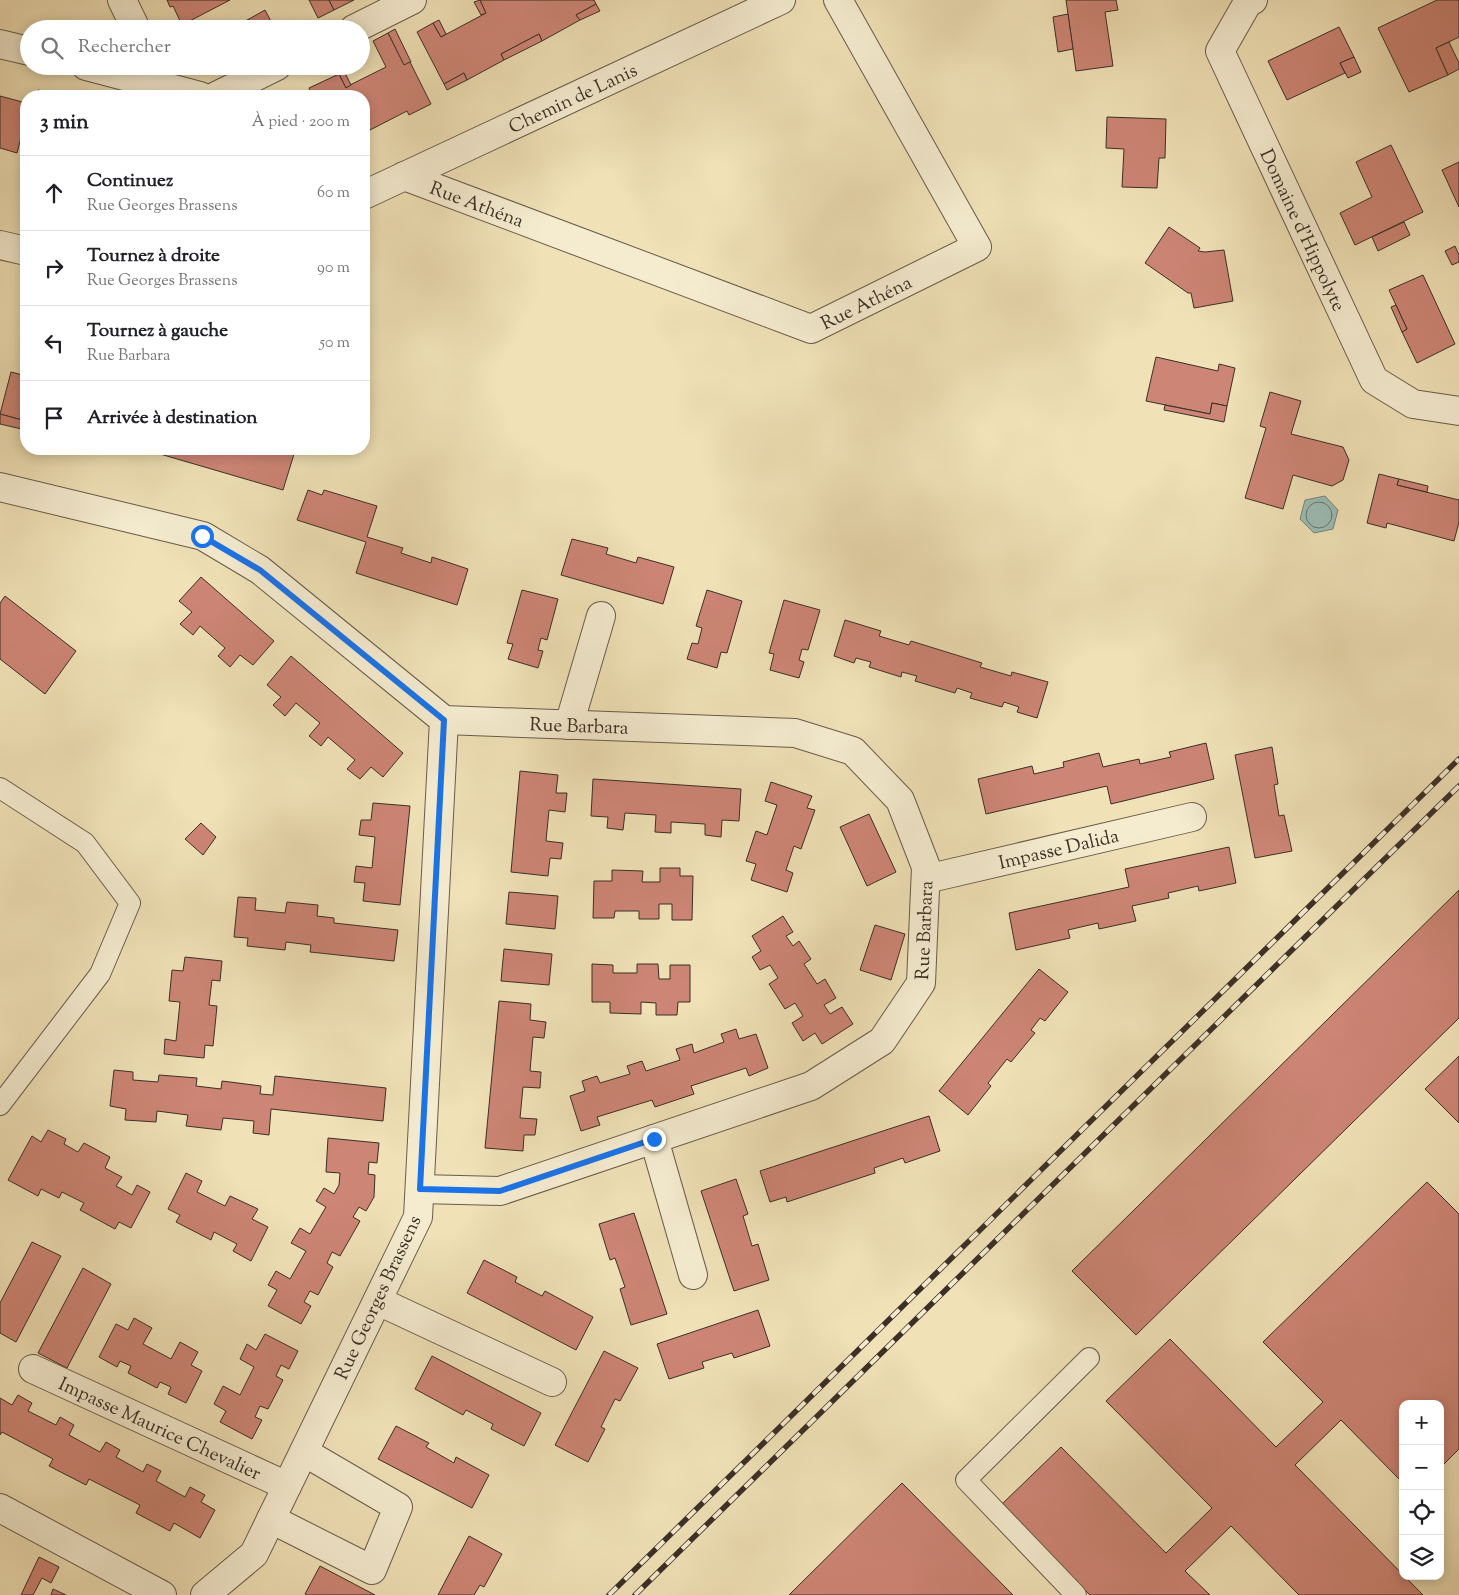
<!DOCTYPE html>
<html lang="fr">
<meta charset="utf-8">
<style>
:root{--surface:#fff;--page:#f6f6f6;--text:#202124;--muted:#757577;--line:#e0e0e0}
body{margin:0;font-family:"Sorts Mill Goudy",serif;background:var(--page);color:var(--text)}
.controls{position:absolute;right:15px;bottom:15px;display:grid;overflow:hidden;border-radius:10px;box-shadow:0 2px 12px #0003}
.controls button{width:45px;height:45px;display:grid;place-items:center;padding:0;border:0;border-bottom:1px solid var(--line);background:var(--surface);color:var(--text);font:25px sans-serif}
.stop{position:absolute;width:15px;height:15px;margin:-11px;border:4px solid #1a73e8;border-radius:50%;background:#fff}
.stop.end{background:#1a73e8;border-color:#fff;box-shadow:0 1px 5px #0008}
.list{margin:0;padding:0;list-style:none}
h2{display:flex;justify-content:space-between;align-items:center;height:65px;margin:0;padding:0 20px;font-size:21px}
h2 small{font-size:16px;font-weight:400;color:var(--muted)}
.list li{display:grid;grid-template-columns:32px 1fr auto;gap:15px;align-items:center;box-sizing:border-box;height:75px;padding:0 20px;border-top:1px solid var(--line)}
.list b{display:block;font-size:19px;white-space:nowrap}
.list p{margin:0;font-size:16px;white-space:nowrap;color:var(--muted)}
.list em{font-size:16px;font-style:normal;color:var(--muted)}
.icon{flex:none;width:28px;height:28px;fill:none;stroke:currentColor;stroke-width:2;stroke-linecap:round;stroke-linejoin:round}
.map{position:relative;flex:none;width:1459px;height:1595px;overflow:hidden}
.search{position:absolute;background:var(--surface);box-shadow:0 2px 12px #0003;left:20px;top:20px;width:350px;height:55px;display:flex;align-items:center;gap:12px;box-sizing:border-box;padding:0 18px;border-radius:28px;color:var(--muted);font-size:19px}
.panel{position:absolute;background:var(--surface);box-shadow:0 2px 12px #0003;left:20px;top:90px;width:350px;height:365px;border-radius:20px}
.map>svg:first-child{display:block}
.water{fill:#9bbcb4;stroke:#75847c}
.lines{fill:none;stroke-linecap:round;stroke-linejoin:round}
.shore{stroke:#6b766e;stroke-width:1}
.building{fill:#cd8575;stroke:#3b2f27}
.lane-casing{stroke:#685c4b;stroke-width:22}
.street-casing{stroke:#685c4b;stroke-width:30}
.lane{stroke:#f5ecd0;stroke-width:20}
.street{stroke:#f5ecd0;stroke-width:28}
.rail-casing{stroke:#3b2f27;stroke-width:5.5}
.rail{stroke:#f5ecd0;stroke-width:4;stroke-dasharray:11;stroke-linecap:butt}
.route{stroke:#1a73e8;stroke-width:6}
.labels{text-anchor:middle;stroke-width:5;stroke-linejoin:round;paint-order:stroke}
.street-label{font-size:19px;fill:#3b2f27;stroke:#f5ecd0}
</style>
<div class="map">
<svg width="1459" height="1595" viewBox="0 0 1459 1595">
<rect width="100%" height="100%" fill="#f0e1b6"/>
<filter id="stains"><feTurbulence type="fractalNoise" baseFrequency=".004" numOctaves="4"/><feColorMatrix values="0 0 0 0 .2 0 0 0 0 .09 0 0 0 0 .02 0 0 0 .5 -.17"/></filter>
<radialGradient id="worn" r=".72"><stop offset=".6" stop-color="#630" stop-opacity="0"/><stop offset="1" stop-color="#630" stop-opacity=".3"/></radialGradient>
<path class="water" d="M1325,496L1338,510L1333,529L1314,533L1300,519L1305,500Z"/>
<g class="lines">
<circle class="shore" cx="1319" cy="515" r="13"/>
</g>
<g class="building">
<path d="M167,0H230L182,25L173,6L170,7Z"/>
<path d="M309,0H329L334,10L318,18Z"/>
<path d="M329,0H354L334,10Z"/>
<path d="M480,0L486,13L481,15L474,2Z"/>
<path d="M480,0H594L596,4L576,15L580,20L542,41L539,34L501,54L504,60L467,80L464,73L444,84L417,32L433,23L441,37L486,13Z"/>
<path d="M1066,0H1116L1118,10L1105,12L1113,66L1076,71Z"/>
<path d="M1437,0H1458L1459,2V37L1436,48L1448,75L1409,92L1378,28Z"/>
<path d="M596,4L600,11L580,20L576,15Z"/>
<path d="M265,10L275,29H254L249,19Z"/>
<path d="M1068,14L1073,49L1058,52L1053,17Z"/>
<path d="M249,19L254,29H231Z"/>
<path d="M439,20L446,34L441,37L433,23Z"/>
<path d="M1339,27L1354,57L1340,63L1345,73L1287,100L1268,61Z"/>
<path d="M395,29L411,62L404,66L388,33Z"/>
<path d="M388,33L404,65L410,62L431,104L409,115L407,111L370,130L364,116V96H313L309,88L339,74L346,87L386,67L373,41Z"/>
<path d="M539,34L542,41L504,60L501,54Z"/>
<path d="M1449,42L1459,63V69L1448,75L1436,48Z"/>
<path d="M1354,57L1361,72L1348,78L1340,63Z"/>
<path d="M344,71L351,85L346,88L339,74Z"/>
<path d="M464,73L467,80L447,90L444,84Z"/>
<path d="M38,90L63,96H36Z"/>
<path d="M0,96L26,103V127L24,126L17,153L0,148Z"/>
<path d="M1107,117L1166,119L1165,158H1159L1157,188L1122,187L1124,149L1106,148Z"/>
<path d="M24,126L26,127V140L20,139Z"/>
<path d="M1391,145L1423,212L1355,245L1340,213L1372,197L1356,162Z"/>
<path d="M1459,162V207L1442,170Z"/>
<path d="M1404,222L1410,235L1378,251L1372,237Z"/>
<path d="M1169,227L1200,248L1198,251L1205,252L1224,250L1233,301L1194,308L1191,293H1188L1145,263Z"/>
<path d="M1455,246L1459,255V262L1452,265L1445,251Z"/>
<path d="M1423,275L1455,344L1417,363L1402,332L1407,329L1389,290Z"/>
<path d="M1396,305L1407,329L1402,332L1391,307Z"/>
<path d="M1156,357L1218,371L1219,364L1235,368L1227,406L1212,403L1210,414L1146,401Z"/>
<path d="M11,372L26,376V416L22,415V420L0,414Z"/>
<path d="M1270,392L1301,401L1291,434L1343,447L1349,460L1343,480L1332,486L1293,475L1283,509L1245,498L1266,428L1260,426Z"/>
<path d="M1212,403L1227,406L1224,422L1164,410L1165,405L1210,414Z"/>
<path d="M0,414L22,420V415L26,416V430L0,424Z"/>
<path d="M143,449H276L294,454L283,490Z"/>
<path d="M1379,474L1399,479L1397,485L1459,500V522L1454,541L1387,523L1386,528L1367,523Z"/>
<path d="M1399,479L1428,486L1427,492L1397,485Z"/>
<path d="M308,490L322,495L324,490L377,506L367,537L403,548L401,553L431,563L432,557L468,569L457,605L356,573L366,542L297,520Z"/>
<path d="M572,539L608,548L606,554L636,563L638,557L674,567L663,604L561,575Z"/>
<path d="M201,577L274,641L253,665L240,655L230,667L218,656L225,648L200,626L193,635L180,624L192,612L179,601Z"/>
<path d="M522,590L558,599L547,640L541,638L538,650L543,651L538,668L508,659L513,644L507,643Z"/>
<path d="M707,590L742,601L727,653L721,652L717,668L687,659L692,643L698,644L702,628L696,626Z"/>
<path d="M5,596L76,651L45,694L0,659V603Z"/>
<path d="M784,600L820,610L808,650L802,649L799,660L804,662L799,678L770,670L774,654L769,653Z"/>
<path d="M845,620L881,631L879,636L909,645L911,641L982,663L980,667L1011,676L1012,672L1048,682L1037,718L1017,712L1019,707L1004,702L1002,707L970,698L972,693L957,688L955,693L915,681L917,676L902,672L901,677L869,667L871,662L856,658L854,663L834,656Z"/>
<path d="M291,656L403,753L383,777L371,767L360,779L347,769L355,760L328,737L321,746L309,736L320,723L296,703L285,716L273,705L281,697L267,685Z"/>
<path d="M1206,743L1214,779L1111,804L1107,786L986,814L978,779L1032,766L1034,774L1064,767L1063,762L1099,753L1103,767L1139,759L1140,764L1171,757L1169,752Z"/>
<path d="M1272,747L1278,784L1274,785L1279,816L1284,815L1292,851L1255,858L1235,755Z"/>
<path d="M520,771L558,775L556,793H567L565,812L549,810L546,841L563,843L561,859L550,858L548,876L511,872Z"/>
<path d="M593,779L741,789L739,821L722,820L721,837L705,835V824L671,822V833L655,832L656,815L625,813L623,830L607,828L608,817L591,816Z"/>
<path d="M771,782L812,796L807,808L815,810L801,849L794,846L786,870L793,873L787,892L751,880L756,864L746,861L756,831L767,835L777,805L765,801Z"/>
<path d="M373,803L410,806L400,905L363,901L365,883L354,882L356,866L372,868L375,837L359,835L361,820H371Z"/>
<path d="M869,814L896,872L867,886L840,827Z"/>
<path d="M201,823L216,837L203,855L185,839Z"/>
<path d="M1229,847L1236,883L1199,891L1198,886L1168,893L1169,898L1132,906L1136,921L1099,929L1098,923L1068,930L1070,938L1016,950L1009,913L1129,887L1125,869Z"/>
<path d="M660,868H680V876H693L692,920H672V904H659V919H639V911H615L614,918H593L594,881H612V870L643,871L642,882H660Z"/>
<path d="M1459,890V1018L1136,1335L1072,1271Z"/>
<path d="M509,892L558,896L555,929L506,924Z"/>
<path d="M238,897L256,898L255,910L285,913L287,902L318,905L317,916L334,918V923L398,930L394,961L310,952L311,945L286,942L285,950L247,946L248,938L234,937Z"/>
<path d="M783,916L793,932L786,936L793,946L799,941L811,959L804,964L817,984L825,979L836,998L824,1005L830,1014L842,1007L853,1024L822,1044L815,1033L803,1041L792,1023L803,1016L795,1003L785,1009L769,984L778,978L770,965L760,970L752,957L761,951L752,936Z"/>
<path d="M875,925L905,934L891,980L860,970Z"/>
<path d="M504,949L552,954L549,985L501,981Z"/>
<path d="M185,957L222,961L220,981L212,980L209,1005L217,1006L213,1046L205,1045L204,1058L164,1054L165,1039L176,1041L180,1002L169,1001L172,970L183,971Z"/>
<path d="M592,964L613,965V973H637V964H658L659,979H670V965H690V1002H678L677,1015H656V1003L641,1002V1014L610,1013V1002H592Z"/>
<path d="M1039,969L1068,992L1045,1021L1040,1018L1031,1030L1035,1033L1011,1062L1007,1059L988,1083L991,1086L968,1115L939,1091Z"/>
<path d="M499,1001L531,1004L530,1020L546,1022L544,1038L533,1037L530,1071L541,1072L540,1088L523,1087L520,1118L537,1119L535,1135H524L523,1151L485,1148Z"/>
<path d="M736,1029L739,1039L756,1034L768,1068L749,1076L746,1068L691,1086L694,1094L655,1107L652,1100L597,1117L600,1125L581,1131L570,1096L585,1091L582,1081L597,1076L600,1083L630,1074L627,1066L642,1061L646,1071L680,1060L676,1049L692,1044L694,1053L724,1042L721,1034Z"/>
<path d="M1459,1056V1123L1425,1089Z"/>
<path d="M114,1070L133,1072V1080L158,1082L159,1075L197,1078L196,1086L221,1089L222,1081L261,1086L260,1094L273,1095L275,1076L386,1088L383,1121L271,1109L269,1135L253,1133L254,1121L223,1118L221,1130L186,1126L188,1115L157,1111L156,1122L125,1120L126,1109L110,1106Z"/>
<path d="M929,1116L940,1151L905,1163L903,1158L874,1168L875,1173L787,1202L786,1197L770,1202L760,1171Z"/>
<path d="M48,1130L66,1139L64,1144L78,1152L84,1143L110,1157L105,1168L122,1177L116,1186L132,1195L137,1185L150,1192L131,1228L119,1222L115,1229L80,1210L84,1203L62,1192L59,1198L41,1189L38,1196L8,1180L32,1136L41,1142Z"/>
<path d="M328,1138L379,1143L377,1163L369,1162L368,1174L375,1175L374,1197L366,1211L359,1207L353,1217L360,1221L340,1256L332,1252L327,1263L333,1267L318,1295L310,1291L304,1302L311,1306L301,1324L268,1306L277,1290L268,1285L276,1271L290,1279L306,1251L291,1243L300,1228L310,1234L326,1207L316,1201L324,1188L334,1194L339,1185L340,1173L326,1172Z"/>
<path d="M186,1173L202,1181L197,1192L225,1206L230,1196L258,1209L252,1219L268,1227L251,1261L233,1251L237,1244L214,1232L211,1240L176,1222L180,1215L168,1209Z"/>
<path d="M736,1179L748,1214L743,1216L752,1246L758,1244L769,1280L734,1291L701,1191Z"/>
<path d="M1427,1182L1459,1214V1449L1440,1468V1404H1403V1483L1341,1420L1295,1465L1423,1595H1299L1231,1526L1185,1571L1210,1595H1090L1001,1505L1061,1447L1166,1553L1212,1508L1106,1401L1170,1339L1276,1447L1323,1402L1263,1342Z"/>
<path d="M634,1213L667,1314L631,1325L620,1289L625,1287L615,1258L610,1260L599,1224Z"/>
<path d="M32,1242L61,1256L16,1342L0,1333V1303Z"/>
<path d="M484,1260L517,1277L515,1282L542,1296L545,1291L593,1317L576,1350L467,1293Z"/>
<path d="M83,1268L111,1284L67,1368L38,1353Z"/>
<path d="M758,1310L770,1346L734,1358L732,1353L702,1362L704,1368L669,1379L657,1344Z"/>
<path d="M134,1318L152,1328L143,1344L171,1359L180,1342L198,1352L191,1365L202,1371L186,1403L168,1394L171,1387L160,1382L157,1388L128,1373L131,1366L120,1361L117,1367L99,1357L116,1324L128,1330Z"/>
<path d="M265,1334L298,1351L289,1369L281,1365L276,1376L283,1380L268,1409L260,1406L255,1417L262,1420L252,1439L220,1422L226,1411L214,1404L223,1386L240,1395L254,1367L240,1359L247,1344L256,1350Z"/>
<path d="M604,1351L638,1368L620,1401L615,1399L601,1427L605,1429L588,1462L555,1445Z"/>
<path d="M432,1356L541,1413L524,1446L491,1429L493,1424L466,1410L463,1415L415,1389Z"/>
<path d="M18,1395L32,1403L28,1411L56,1425L60,1417L74,1425L69,1435L100,1452L106,1442L120,1450L116,1457L143,1472L147,1464L161,1471L156,1481L185,1497L190,1487L205,1495L201,1502L215,1510L200,1538L174,1523L170,1531L136,1513L140,1505L89,1479L86,1485L49,1466L53,1459L2,1432L0,1435V1398L12,1405Z"/>
<path d="M396,1426L429,1443L426,1447L454,1463L456,1457L489,1475L472,1508L378,1459Z"/>
<path d="M902,1483L1013,1595H789Z"/>
<path d="M469,1536L502,1554L484,1587L480,1585L474,1595H438Z"/>
<path d="M39,1557L59,1567L51,1583L42,1578L33,1595H21Z"/>
<path d="M320,1566L375,1595H307L305,1594Z"/>
<path d="M53,1589L66,1595H51Z"/>
</g>
<g class="lines">
<defs>
<g id="lane">
<path d="M0,788L85,843L130,903L100,974L0,1105"/>
<path d="M1076,1595L966,1480L1089,1358"/>
</g>
<g id="street">
<path d="M122,0L136,29"/>
<path id="s1" d="M1253,0L1248,2L1220,51L1374,380L1413,404L1459,411"/>
<path d="M354,29L412,0"/>
<path d="M0,44L29,51"/>
<path d="M86,66L166,87"/>
<path d="M157,70L166,87L200,96"/>
<path d="M216,96L277,66"/>
<path id="s2" d="M404,176L811,329L977,247L838,0"/>
<path id="s3" d="M364,195L781,0"/>
<path d="M0,245L26,251"/>
<path d="M0,487L203,536L260,570L444,720L418,1217L254,1554L205,1595"/>
<path d="M569,725L601,616"/>
<path id="s4" d="M926,879L1192,817"/>
<path d="M654,1139L693,1275"/>
<path id="s5" d="M420,1189L500,1191L811,1086L882,1041L921,983L926,867L900,800L853,751L795,733L444,720"/>
<path d="M378,1301L552,1382"/>
<path id="s6" d="M33,1369L287,1486"/>
<path d="M0,1508L162,1595"/>
<path d="M271,1519L372,1570L398,1507L304,1452"/>
</g>
</defs>
<use href="#lane" class="lane-casing"/>
<use href="#street" class="street-casing"/>
<use href="#lane" class="lane"/>
<use href="#street" class="street"/>
<defs>
<g id="rail">
<path d="M609,1595L1459,759"/>
<path d="M635,1595L1459,786"/>
</g>
</defs>
<use href="#rail" class="rail-casing"/>
<use href="#rail" class="rail"/>
</g>
<g class="lines">
<path class="route" d="M202,536L260,570L444,720L420,1189L500,1191L654,1139"/>
</g>
<g class="labels">
<g class="street-label">
<text dy="7" stroke="none"><textPath href="#s3" startOffset="230">Chemin de Lanis</textPath></text>
<text dy="7" stroke="none"><textPath href="#s2" startOffset="78">Rue Athéna</textPath></text>
<text dy="7" stroke="none"><textPath href="#s1" startOffset="259">Domaine d'Hippolyte</textPath></text>
<text dy="7" stroke="none"><textPath href="#s2" startOffset="496">Rue Athéna</textPath></text>
<text transform="translate(579 725) rotate(2)" y="7">Rue Barbara</text>
<text dy="7" stroke="none"><textPath href="#s4" startOffset="136">Impasse Dalida</textPath></text>
<text dy="7" stroke="none"><textPath href="#s5" startOffset="615">Rue Barbara</textPath></text>
<text transform="translate(377 1297) rotate(-65)" y="7">Rue Georges Brassens</text>
<text dy="7" stroke="none"><textPath href="#s6" startOffset="140">Impasse Maurice Chevalier</textPath></text>
</g>
</g>
<rect width="100%" height="100%" filter="url(#stains)"/>
<rect width="100%" height="100%" fill="url(#worn)"/>
</svg>
<div class="controls">
<button>+</button>
<button>−</button>
<button><svg class="icon" aria-label="locate" viewBox="0 0 24 24"><circle cx="12" cy="12" r="6"/><path d="M12 2v4M12 18v4M2 12h4M18 12h4"/></svg></button>
<button><svg class="icon" aria-label="layers" viewBox="0 0 24 24"><path d="M12 4l9 5-9 5-9-5zM3 14l9 5 9-5"/></svg></button>
</div>
<div class="stop" style="left:202px;top:536px"></div>
<div class="stop end" style="left:654px;top:1139px"></div>
<div class="search"><svg class="icon" aria-label="search" viewBox="0 0 24 24"><circle cx="10" cy="10" r="6"/><path d="M15 15l6 6"/></svg>Rechercher</div>
<section class="panel">
<h2>3 min<small>À pied · 200 m</small></h2>
<ul class="list">
<li><svg class="icon" aria-label="ahead" viewBox="0 0 24 24"><path d="M12 20V5M6 11l6-6 6 6"/></svg><div><b>Continuez</b><p>Rue Georges Brassens</p></div><em>60 m</em></li>
<li><svg class="icon" aria-label="right" viewBox="0 0 24 24"><path d="M7 20v-9h11M14 6l5 5-5 5"/></svg><div><b>Tournez à droite</b><p>Rue Georges Brassens</p></div><em>90 m</em></li>
<li><svg class="icon" aria-label="left" viewBox="0 0 24 24"><path d="M17 20v-9H6M10 6l-5 5 5 5"/></svg><div><b>Tournez à gauche</b><p>Rue Barbara</p></div><em>50 m</em></li>
<li><svg class="icon" aria-label="arrive" viewBox="0 0 24 24"><path d="M6 21V4h12l-3 4 3 4H6"/></svg><div><b>Arrivée à destination</b></div></li>
</ul>
</section>
</div>
